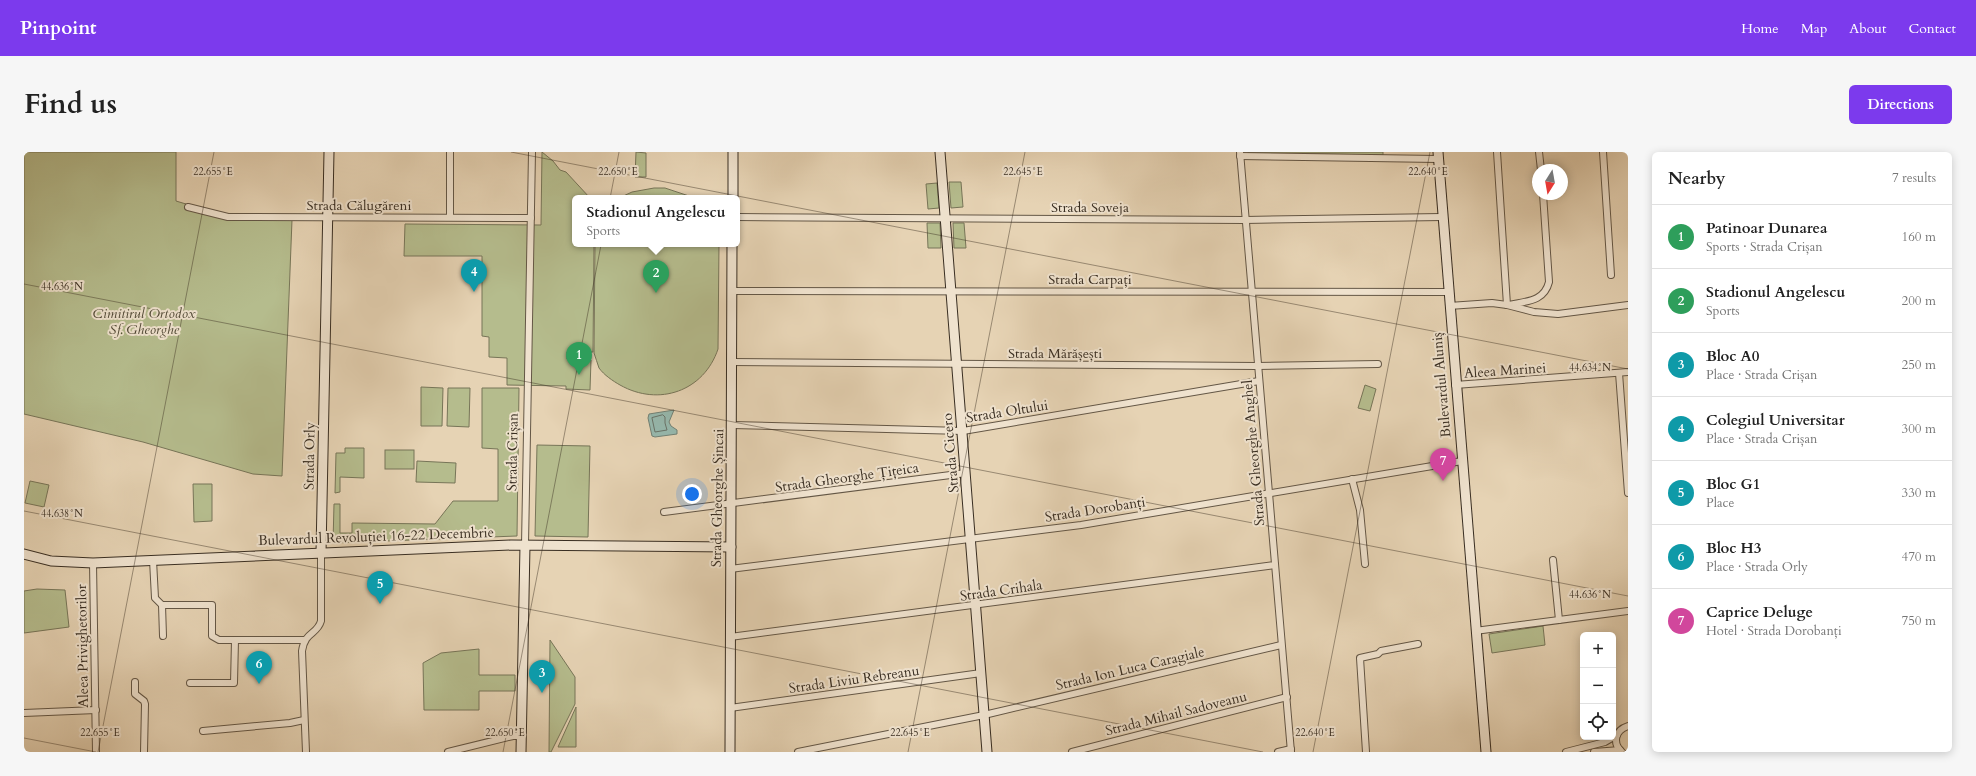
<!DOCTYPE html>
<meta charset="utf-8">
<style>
:root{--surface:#fff;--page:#f6f6f6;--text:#222;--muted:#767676;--line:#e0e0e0;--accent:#7c3aed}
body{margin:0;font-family:Cardo,serif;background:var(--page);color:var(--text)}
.controls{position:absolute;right:12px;bottom:12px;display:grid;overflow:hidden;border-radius:6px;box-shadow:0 2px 10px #0003}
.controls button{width:36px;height:36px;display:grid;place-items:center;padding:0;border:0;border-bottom:1px solid var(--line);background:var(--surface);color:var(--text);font:20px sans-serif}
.compass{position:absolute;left:1508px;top:12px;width:36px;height:36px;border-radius:50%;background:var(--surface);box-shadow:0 2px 10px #0003;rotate:191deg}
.you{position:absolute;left:668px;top:342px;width:14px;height:14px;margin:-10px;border:3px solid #fff;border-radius:50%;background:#1a73e8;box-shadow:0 0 0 6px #1a73e833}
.badge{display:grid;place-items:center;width:26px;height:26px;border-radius:50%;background:var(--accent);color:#fff;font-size:13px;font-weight:700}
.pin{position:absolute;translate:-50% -33px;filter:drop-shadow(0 1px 2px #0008)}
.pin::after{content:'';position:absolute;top:21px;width:14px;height:12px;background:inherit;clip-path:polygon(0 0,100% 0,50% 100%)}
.popup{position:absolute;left:548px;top:43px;width:168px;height:52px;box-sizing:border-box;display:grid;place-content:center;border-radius:6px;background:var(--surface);filter:drop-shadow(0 1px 3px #0005);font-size:13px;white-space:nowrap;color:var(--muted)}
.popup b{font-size:15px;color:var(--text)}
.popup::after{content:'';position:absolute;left:50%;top:100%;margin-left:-8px;border:8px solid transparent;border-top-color:var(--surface)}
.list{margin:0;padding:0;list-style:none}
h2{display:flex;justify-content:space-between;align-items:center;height:52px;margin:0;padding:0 16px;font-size:17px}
h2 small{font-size:13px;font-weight:400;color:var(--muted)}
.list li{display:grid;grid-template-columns:26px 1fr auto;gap:12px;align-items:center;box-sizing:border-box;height:64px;padding:0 16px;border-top:1px solid var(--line)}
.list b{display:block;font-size:15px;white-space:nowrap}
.list p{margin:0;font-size:13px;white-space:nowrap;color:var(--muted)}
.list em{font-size:13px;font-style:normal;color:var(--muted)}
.icon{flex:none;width:22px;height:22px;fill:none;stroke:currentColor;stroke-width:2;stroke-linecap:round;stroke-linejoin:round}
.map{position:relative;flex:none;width:1604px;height:600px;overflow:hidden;border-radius:6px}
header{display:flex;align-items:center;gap:24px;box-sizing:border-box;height:56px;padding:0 20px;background:var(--accent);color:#fff}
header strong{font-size:19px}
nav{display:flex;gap:22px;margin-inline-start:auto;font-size:14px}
.intro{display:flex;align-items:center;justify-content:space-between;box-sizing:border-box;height:96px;padding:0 24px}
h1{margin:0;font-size:28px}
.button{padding:10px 18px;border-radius:6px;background:var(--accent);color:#fff;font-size:14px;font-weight:700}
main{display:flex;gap:24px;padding:0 24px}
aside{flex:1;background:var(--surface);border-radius:6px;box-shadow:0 2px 10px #0003}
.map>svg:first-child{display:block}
.green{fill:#b5bc8d;stroke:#777558}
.water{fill:#96b8ad;stroke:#718175}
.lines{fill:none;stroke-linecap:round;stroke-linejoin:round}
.shore{stroke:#687368;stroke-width:1}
.street-casing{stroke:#645746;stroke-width:8}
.secondary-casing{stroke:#392e22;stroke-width:11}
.street{stroke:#efe2ce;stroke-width:6}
.secondary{stroke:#efe2ce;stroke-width:9}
.ticks{fill:none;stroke:#392e22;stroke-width:1;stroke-opacity:0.45}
.labels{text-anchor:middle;stroke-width:4;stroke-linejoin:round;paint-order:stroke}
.street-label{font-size:14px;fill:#392e22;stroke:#efe2ce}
.park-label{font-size:14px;font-style:italic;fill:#524a37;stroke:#efe2ce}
.ticks-label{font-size:10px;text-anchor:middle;fill:#392e22;stroke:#efe2ce;stroke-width:4;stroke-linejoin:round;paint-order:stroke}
</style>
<header>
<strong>Pinpoint</strong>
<nav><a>Home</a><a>Map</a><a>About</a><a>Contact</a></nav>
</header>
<div class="intro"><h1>Find us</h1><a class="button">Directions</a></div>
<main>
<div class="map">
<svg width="1604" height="600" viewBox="0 0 1604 600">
<rect width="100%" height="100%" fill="#e6d3b4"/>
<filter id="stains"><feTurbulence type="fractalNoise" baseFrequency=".005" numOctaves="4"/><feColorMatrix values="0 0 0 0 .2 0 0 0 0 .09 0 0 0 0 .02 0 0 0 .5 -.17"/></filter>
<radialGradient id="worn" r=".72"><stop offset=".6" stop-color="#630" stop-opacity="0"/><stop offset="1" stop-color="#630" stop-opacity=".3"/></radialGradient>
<g class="green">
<path d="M0,0H152V49L162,52L161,57L203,67L268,68L258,324L229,322L119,290L0,262Z"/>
<path d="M518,0L529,9L536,18L542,20L566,46H551V92H570L569,200H543V207L567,208L566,238L542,237V234L483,233V206L465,205V185L458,184V104H380L381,72L517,73Z"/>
<path d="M612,0L622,1V25H611Z"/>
<path d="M1224,0H1359V3L1224,1Z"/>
<path d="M925,30H937L939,55L927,56Z"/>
<path d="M913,31L915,56L904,57L902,32Z"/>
<path d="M630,36H641L671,46H595L608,40Z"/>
<path d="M903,71H916L917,96H904Z"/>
<path d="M929,71H940L942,96H930Z"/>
<path d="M571,92H695L694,197C680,239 635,255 596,233C589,229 580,223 575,216C573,211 572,206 570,201Z"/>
<path d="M1341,233L1352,237L1346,259L1334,256Z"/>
<path d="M397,235L419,236L418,274H397Z"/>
<path d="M424,236H446L445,275L423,274Z"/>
<path d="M458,236H495L493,384L309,391L310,352H316V381H328V371L411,372L429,349H474V297L458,296Z"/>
<path d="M513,293L566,294L564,385L511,384Z"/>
<path d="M321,296H340V326L316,325V340L311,341L312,301H321Z"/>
<rect x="361" y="298" width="29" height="19"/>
<path d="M393,309L432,311L431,331L392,330Z"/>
<path d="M6,329L25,333L20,355L1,351Z"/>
<path d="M169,332H188V369L170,370Z"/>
<path d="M13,437L41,438L45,475L0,481V439Z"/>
<path d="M1519,474L1521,493L1468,501L1465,482Z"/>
<path d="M526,488L551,525V552L527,600H525Z"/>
<path d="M455,497V523H491V539H455V558H400L399,511L417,501Z"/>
<path d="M552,555V595H534Z"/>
</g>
<path class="water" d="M650,258L645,270L647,274L653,278V282L631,285L628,284L624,266L625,262Z"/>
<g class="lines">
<path class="shore" d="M639,263L641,265V271L643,278L631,280L628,266Z"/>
<defs>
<g id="street">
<path d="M1216,0L1267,600"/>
<path d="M1473,0L1483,153"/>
<path d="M1515,0L1517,18"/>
<path d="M1579,0L1587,123"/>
<path d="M1216,4L1414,7"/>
<path d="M164,55L204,65L507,66"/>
<path d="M426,65V0"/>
<path d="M713,65L1221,68L1418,65"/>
<path d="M708,139L1424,140"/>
<path d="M1485,153C1502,149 1520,150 1525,130L1519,42"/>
<path d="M1425,154L1468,151L1483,153L1510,160L1534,162L1604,153"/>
<path d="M708,210L1233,214L1354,212"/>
<path d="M1595,221L1604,341"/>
<path d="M1431,233L1604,220"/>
<path d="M708,273L939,279L1235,229"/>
<path d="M1328,327L1336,358L1341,412"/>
<path d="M640,360L942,321"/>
<path d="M501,393L508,0"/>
<path d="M129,408L131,446L138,453H188V484L195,488H281"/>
<path d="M1529,408L1535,468"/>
<path d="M69,411L72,600"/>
<path d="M706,417L1057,373L1438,309"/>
<path d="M138,453L139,484"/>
<path d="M1451,479L1604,459"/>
<path d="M706,485L1251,413"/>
<path d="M111,530V542L120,549L121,552L120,600"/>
<path d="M166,531H210L211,488"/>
<path d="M706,556L957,521"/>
<path d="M0,561L72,558"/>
<path d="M179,579L266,571L280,568"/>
<path d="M282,600L278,499C281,479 293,483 297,469V401"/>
<path d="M424,600L489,584H497"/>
<path d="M774,600L960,563L1257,493"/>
<path d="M1048,600L1263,545"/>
<path d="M1254,600L1267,597"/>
<path d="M1342,600L1336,506L1354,502L1357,499L1394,492"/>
<path d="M1542,600L1581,590L1593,583"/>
<path d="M1570,600L1596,598"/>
<path d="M1598,600C1588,591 1591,578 1604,574"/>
</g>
<g id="secondary">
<path d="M916,0L963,600"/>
<path d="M1414,0L1462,600"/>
<path d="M709,46V0"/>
<path d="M297,401L305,0"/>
<path d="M0,402L27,409L69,411L487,393L707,395"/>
<path d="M497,600L501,393"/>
<path d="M706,600L708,92"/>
</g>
</defs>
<use href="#street" class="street-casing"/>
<use href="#secondary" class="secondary-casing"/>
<use href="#street" class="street"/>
<use href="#secondary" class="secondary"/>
</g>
<path class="ticks" d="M487,0L1604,217M0,132L1604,444M0,359L1239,600M0,586L72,600M74,600L190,0M479,600L595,0M884,600L1001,0M1289,600L1406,0"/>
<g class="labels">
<g class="street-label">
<text x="335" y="58">Strada Călugăreni</text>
<text x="1066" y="60">Strada Soveja</text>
<text x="1066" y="132">Strada Carpați</text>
<text x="1031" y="206">Strada Mărășești</text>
<text transform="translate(1481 218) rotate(-4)" y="5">Aleea Marinei</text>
<text transform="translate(1417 233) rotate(-95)" y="5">Bulevardul Aluniș</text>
<text transform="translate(983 259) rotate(-9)" y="5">Strada Oltului</text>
<text transform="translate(488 300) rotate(-89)" y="5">Strada Crișan</text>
<text transform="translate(926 301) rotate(-95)" y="5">Strada Cicero</text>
<text transform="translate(1229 301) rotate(-95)" y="5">Strada Gheorghe Anghel</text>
<text transform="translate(285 304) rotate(-89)" y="5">Strada Orly</text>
<text transform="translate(823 325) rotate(-8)" y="5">Strada Gheorghe Țițeica</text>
<text transform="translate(693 346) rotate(-89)" y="5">Strada Gheorghe Șincai</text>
<text transform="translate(1071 357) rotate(-9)" y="5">Strada Dorobanți</text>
<text transform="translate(352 384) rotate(-2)" y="5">Bulevardul Revoluției 16-22 Decembrie</text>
<text transform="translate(977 438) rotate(-8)" y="5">Strada Crihala</text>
<text transform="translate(58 494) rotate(-91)" y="5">Aleea Privighetorilor</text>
<text transform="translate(1106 516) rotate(-13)" y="5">Strada Ion Luca Caragiale</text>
<text transform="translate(830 527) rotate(-8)" y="5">Strada Liviu Rebreanu</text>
<text transform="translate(1152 561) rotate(-14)" y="5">Strada Mihail Sadoveanu</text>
</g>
<g class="park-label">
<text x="120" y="166">Cimitirul Ortodox<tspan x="120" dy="16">Sf. Gheorghe</tspan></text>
</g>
</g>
<g class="ticks-label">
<text x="189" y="23">22.655°E</text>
<text x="594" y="23">22.650°E</text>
<text x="999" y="23">22.645°E</text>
<text x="1404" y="23">22.640°E</text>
<text x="38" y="138">44.636°N</text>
<text x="1566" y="219">44.634°N</text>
<text x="38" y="365">44.638°N</text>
<text x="1566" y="446">44.636°N</text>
<text x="76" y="584">22.655°E</text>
<text x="481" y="584">22.650°E</text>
<text x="886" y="584">22.645°E</text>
<text x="1291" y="584">22.640°E</text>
</g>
<rect width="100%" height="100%" filter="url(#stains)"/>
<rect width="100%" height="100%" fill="url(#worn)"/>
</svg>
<div class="controls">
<button>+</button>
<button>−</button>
<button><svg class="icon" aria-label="locate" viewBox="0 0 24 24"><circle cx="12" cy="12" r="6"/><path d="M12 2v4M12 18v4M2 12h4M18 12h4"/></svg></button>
</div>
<svg class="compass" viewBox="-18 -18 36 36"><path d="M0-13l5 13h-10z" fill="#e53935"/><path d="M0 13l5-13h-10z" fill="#767676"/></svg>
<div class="you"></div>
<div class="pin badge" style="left:555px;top:223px;background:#2e9e5b">1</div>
<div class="pin badge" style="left:632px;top:141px;background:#2e9e5b">2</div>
<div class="popup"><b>Stadionul Angelescu</b>Sports</div>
<div class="pin badge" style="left:518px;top:541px;background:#0f9aa8">3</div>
<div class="pin badge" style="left:450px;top:140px;background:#0f9aa8">4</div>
<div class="pin badge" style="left:356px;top:452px;background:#0f9aa8">5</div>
<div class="pin badge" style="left:235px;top:532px;background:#0f9aa8">6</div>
<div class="pin badge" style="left:1419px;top:329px;background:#d1479c">7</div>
</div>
<aside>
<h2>Nearby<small>7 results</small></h2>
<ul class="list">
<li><span class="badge" style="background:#2e9e5b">1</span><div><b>Patinoar Dunarea</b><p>Sports · Strada Crișan</p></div><em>160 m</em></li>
<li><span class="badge" style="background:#2e9e5b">2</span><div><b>Stadionul Angelescu</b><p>Sports</p></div><em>200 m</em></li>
<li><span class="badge" style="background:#0f9aa8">3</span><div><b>Bloc A0</b><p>Place · Strada Crișan</p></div><em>250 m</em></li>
<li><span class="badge" style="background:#0f9aa8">4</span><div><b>Colegiul Universitar</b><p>Place · Strada Crișan</p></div><em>300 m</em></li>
<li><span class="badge" style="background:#0f9aa8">5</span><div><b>Bloc G1</b><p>Place</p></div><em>330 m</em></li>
<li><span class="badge" style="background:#0f9aa8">6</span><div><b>Bloc H3</b><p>Place · Strada Orly</p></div><em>470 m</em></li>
<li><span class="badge" style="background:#d1479c">7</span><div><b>Caprice Deluge</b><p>Hotel · Strada Dorobanți</p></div><em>750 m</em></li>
</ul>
</aside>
</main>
